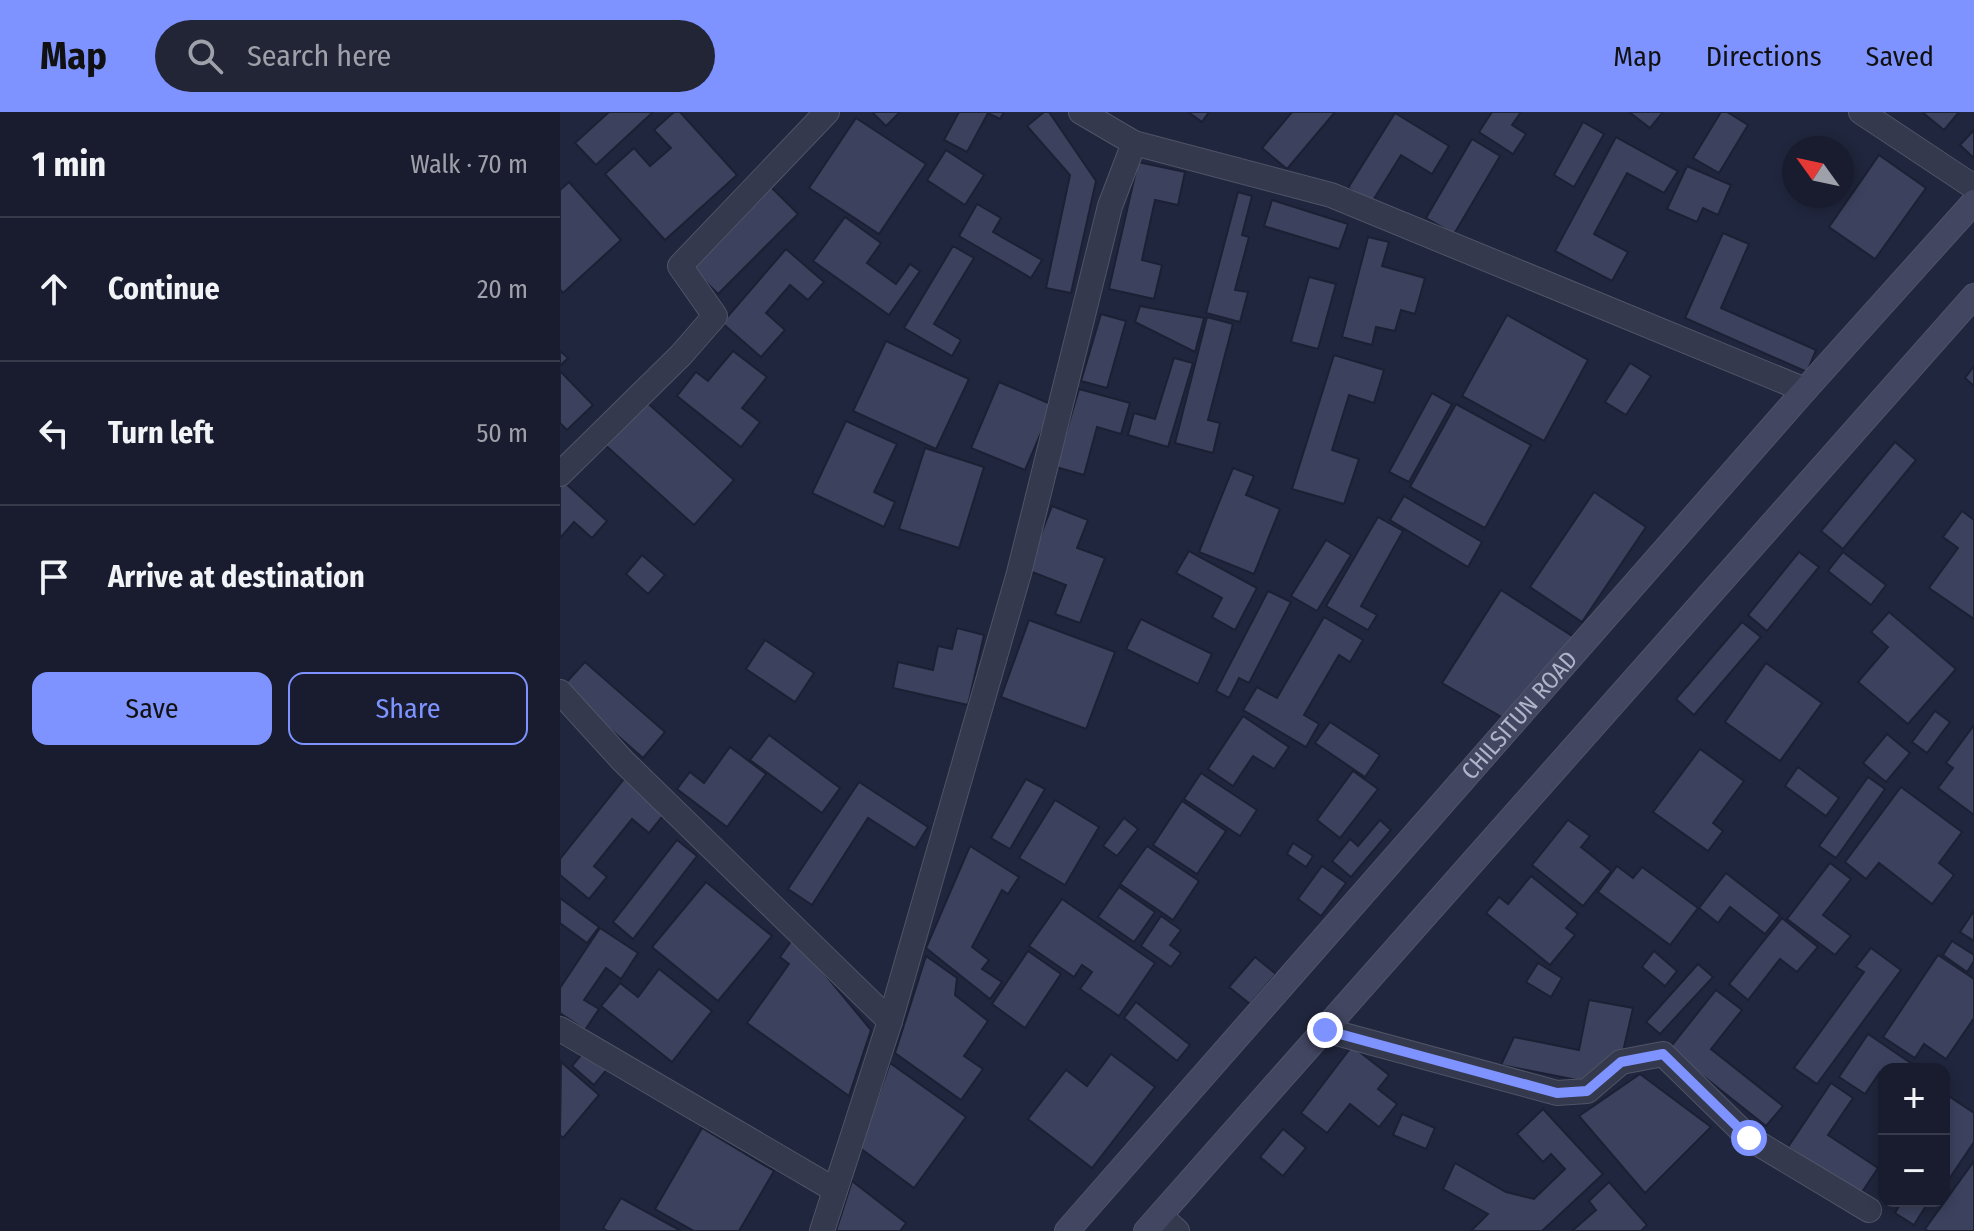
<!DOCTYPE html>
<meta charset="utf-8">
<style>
:root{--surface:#181c2e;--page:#212536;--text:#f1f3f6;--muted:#9fa1aa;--line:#363a4a;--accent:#7e93ff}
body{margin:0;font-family:"Fira Sans Condensed",sans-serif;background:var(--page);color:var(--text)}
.controls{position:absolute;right:24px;bottom:24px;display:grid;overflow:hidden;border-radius:16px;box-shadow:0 4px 12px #0003}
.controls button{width:72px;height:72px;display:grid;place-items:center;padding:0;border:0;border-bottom:2px solid var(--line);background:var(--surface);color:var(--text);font:40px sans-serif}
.compass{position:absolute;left:1222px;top:24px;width:72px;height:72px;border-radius:50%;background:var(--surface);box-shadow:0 4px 12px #0003;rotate:303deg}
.stop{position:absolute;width:24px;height:24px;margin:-18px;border:6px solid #7e93ff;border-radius:50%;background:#fff}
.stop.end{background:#7e93ff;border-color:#fff;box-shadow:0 2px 8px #0008}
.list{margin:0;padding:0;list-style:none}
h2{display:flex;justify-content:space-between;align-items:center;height:104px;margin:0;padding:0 32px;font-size:34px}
h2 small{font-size:26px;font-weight:400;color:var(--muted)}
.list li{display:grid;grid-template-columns:52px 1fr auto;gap:24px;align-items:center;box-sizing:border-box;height:144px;padding:0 32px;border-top:2px solid var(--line)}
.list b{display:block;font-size:30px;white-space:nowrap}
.list em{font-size:26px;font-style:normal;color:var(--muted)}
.actions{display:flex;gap:16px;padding:24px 32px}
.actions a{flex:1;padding:18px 0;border:2px solid var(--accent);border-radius:16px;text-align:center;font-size:28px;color:var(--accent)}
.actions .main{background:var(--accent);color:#111}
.icon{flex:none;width:44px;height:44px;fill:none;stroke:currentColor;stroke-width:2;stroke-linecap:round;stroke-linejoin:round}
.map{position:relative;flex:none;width:1414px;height:1119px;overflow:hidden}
header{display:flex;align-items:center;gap:48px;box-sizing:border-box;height:112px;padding:0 40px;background:var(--accent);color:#111}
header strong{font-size:38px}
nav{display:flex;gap:44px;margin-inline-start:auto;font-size:28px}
.search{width:560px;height:72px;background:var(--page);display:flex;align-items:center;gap:20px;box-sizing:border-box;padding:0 28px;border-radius:44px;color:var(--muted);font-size:30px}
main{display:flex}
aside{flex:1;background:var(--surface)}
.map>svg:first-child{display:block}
.building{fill:#3c425e;stroke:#1c2034;stroke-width:2}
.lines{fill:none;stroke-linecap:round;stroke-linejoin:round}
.street-casing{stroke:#505468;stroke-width:26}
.secondary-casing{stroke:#505468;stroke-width:26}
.street{stroke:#34394d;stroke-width:24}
.secondary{stroke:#424661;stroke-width:24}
.route{stroke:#7e93ff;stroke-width:10}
.labels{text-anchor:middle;stroke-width:6;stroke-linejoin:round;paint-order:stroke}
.street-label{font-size:24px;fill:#b0b4c9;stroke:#1a1e32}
</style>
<header>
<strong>Map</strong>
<div class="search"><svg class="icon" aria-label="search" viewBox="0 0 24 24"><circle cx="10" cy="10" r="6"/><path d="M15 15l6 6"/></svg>Search here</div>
<nav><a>Map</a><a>Directions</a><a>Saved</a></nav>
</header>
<main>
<aside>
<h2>1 min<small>Walk · 70 m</small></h2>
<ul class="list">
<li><svg class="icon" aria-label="ahead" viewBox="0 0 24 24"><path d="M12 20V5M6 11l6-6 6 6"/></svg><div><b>Continue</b></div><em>20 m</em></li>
<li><svg class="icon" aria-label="left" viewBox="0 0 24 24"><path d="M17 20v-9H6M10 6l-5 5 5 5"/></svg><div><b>Turn left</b></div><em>50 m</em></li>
<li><svg class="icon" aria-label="arrive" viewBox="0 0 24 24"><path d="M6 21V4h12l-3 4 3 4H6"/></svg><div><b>Arrive at destination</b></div></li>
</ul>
<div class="actions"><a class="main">Save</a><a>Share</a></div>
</aside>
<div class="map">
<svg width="1414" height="1119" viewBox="0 0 1414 1119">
<rect width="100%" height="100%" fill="#20263d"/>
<g class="building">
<path d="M49,0H93L36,53L15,31Z"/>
<path d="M114,0H120L177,63L105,128L45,62L74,36L90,54L111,36L94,18Z"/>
<path d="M312,0H340L326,14Z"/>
<path d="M399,0H444L440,7L428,1L407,40L384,28Z"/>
<path d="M484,0H489L536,69L511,181L486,176L510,63L467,14Z"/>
<path d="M628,0H649L642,10Z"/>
<path d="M732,0H775L727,57L702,36Z"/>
<path d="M932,0H961L952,13L966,22L953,42L919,20Z"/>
<path d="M1069,0H1103L1090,16Z"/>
<path d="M1161,0H1167L1188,13L1159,61L1133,46Z"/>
<path d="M1362,0H1399L1384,18Z"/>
<path d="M835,1L889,34L872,62L841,43L812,90L788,76Z"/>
<path d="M296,6L366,52L319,122L249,76Z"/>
<path d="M1023,10L1044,22L1014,75L994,63Z"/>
<path d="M1414,18V46L1400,33Z"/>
<path d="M1056,25L1118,59L1104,81L1067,61L1034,122L1068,140L1052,169L995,139Z"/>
<path d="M912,27L940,44L894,122L866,106Z"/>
<path d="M386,38L424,63L405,93L367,68Z"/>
<path d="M1319,43L1366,76L1315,147L1269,115Z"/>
<path d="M578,50L625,60L618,93L595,88L582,148L602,153L594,187L549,177Z"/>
<path d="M1127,54L1171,73L1158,103L1143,96L1137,110L1107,97Z"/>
<path d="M9,70L61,128L3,181L0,177V78Z"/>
<path d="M210,74L238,102L158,182L130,154Z"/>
<path d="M678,80L692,84L682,123L689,125L675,178L688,180L680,210L646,201Z"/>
<path d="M712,88L788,112L779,137L704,114Z"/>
<path d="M417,92L441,106L433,120L482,148L471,166L399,124Z"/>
<path d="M285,105L321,131L307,151L336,172L350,152L360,159L329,203L253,149Z"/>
<path d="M1163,121L1189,132L1161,196L1256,238L1247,260L1125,206Z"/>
<path d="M808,125L829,130L822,154L865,166L855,202L841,198L835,219L816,215L812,233L782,225Z"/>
<path d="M393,134L414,146L374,212L401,228L392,244L344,216Z"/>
<path d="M226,137L264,170L248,188L230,173L206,201L225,218L201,245L162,211Z"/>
<path d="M749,165L776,172L758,237L731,230Z"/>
<path d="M580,194L644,206L635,240L575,210Z"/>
<path d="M541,202L566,209L547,276L521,269Z"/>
<path d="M947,203L1028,248L984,329L902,284Z"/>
<path d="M647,205L673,212L648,308L660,311L653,341L615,331Z"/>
<path d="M326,229L409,267L376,337L293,299Z"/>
<path d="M0,239L8,246L0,254Z"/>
<path d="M173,239L207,265L182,296L200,310L181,335L117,284L136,260L148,269Z"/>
<path d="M774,243L824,258L814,291L789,283L772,338L799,347L784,392L732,377Z"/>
<path d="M614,246L633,251L608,335L568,323L574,301L595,307Z"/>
<path d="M1070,251L1091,264L1066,303L1045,290Z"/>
<path d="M1414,254V274L1405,266Z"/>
<path d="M0,259L33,293L7,318L0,311Z"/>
<path d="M439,270L493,293L465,358L411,336Z"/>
<path d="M519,277L570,291L561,322L537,315L524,363L496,355Z"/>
<path d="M872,281L892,292L849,370L829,360Z"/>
<path d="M83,287L174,368L134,413L43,331Z"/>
<path d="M896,292L971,333L925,416L850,375Z"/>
<path d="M286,309L337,332L314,380L335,390L324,415L252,381Z"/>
<path d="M1335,330L1356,348L1283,437L1261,419Z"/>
<path d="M365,336L424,355L399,436L339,417Z"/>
<path d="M673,356L694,364L686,383L720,397L694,462L639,440Z"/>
<path d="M3,369L47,409L32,426L14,410L0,426V373Z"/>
<path d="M1034,380L1086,415L1022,510L970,475Z"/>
<path d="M844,384L922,430L908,455L830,408Z"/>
<path d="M492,394L528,408L517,436L545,446L520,511L495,502L506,473L467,458Z"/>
<path d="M1402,399L1414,408V507L1369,476L1398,436L1383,425Z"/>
<path d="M818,405L843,419L801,494L817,503L808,518L766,494Z"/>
<path d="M766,428L791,443L757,499L731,484Z"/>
<path d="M629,439L697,476L675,518L652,505L662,486L616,461Z"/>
<path d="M1239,440L1259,455L1207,519L1188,503Z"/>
<path d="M1283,440L1326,473L1311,493L1268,459Z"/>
<path d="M82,443L105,463L88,482L66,462Z"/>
<path d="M941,478L1015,526L947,608L882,571Z"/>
<path d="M708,479L731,490L689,571L679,566L669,586L656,579Z"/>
<path d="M1329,500L1396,557L1348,612L1298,570L1328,535L1311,520Z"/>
<path d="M764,505L803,528L790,550L779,543L744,603L759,612L746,635L683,598L697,575L717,586Z"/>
<path d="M581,507L652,542L638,572L566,537Z"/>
<path d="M469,508L555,540L526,617L441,585Z"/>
<path d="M1182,510L1201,525L1134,603L1116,587Z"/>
<path d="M397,516L424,523L408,593L333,576L338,550L373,558L378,534L392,537Z"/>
<path d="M205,528L254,561L235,590L186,557Z"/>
<path d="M25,550L105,620L83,646L2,575Z"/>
<path d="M1206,551L1262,591L1220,649L1165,610Z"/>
<path d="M1375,599L1390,610L1367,641L1352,630Z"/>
<path d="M683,604L729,635L714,657L693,644L673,674L648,657Z"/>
<path d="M770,610L820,643L805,665L755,631Z"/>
<path d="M1414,613V703L1378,676L1393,656L1386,651Z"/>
<path d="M1327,622L1350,641L1326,670L1303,651Z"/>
<path d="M209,623L280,676L262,701L190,648Z"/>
<path d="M170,635L206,662L167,715L117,677L130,660L144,671Z"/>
<path d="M1140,637L1184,669L1153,711L1163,719L1148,739L1093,700Z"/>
<path d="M1238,655L1279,686L1266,704L1225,674Z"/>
<path d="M793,659L818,677L780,726L757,708Z"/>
<path d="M641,661L697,698L680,724L624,687Z"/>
<path d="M1308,665L1325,677L1276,746L1259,734Z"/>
<path d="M64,667L106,700L89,721L72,707L34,754L47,765L29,787L0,763V747Z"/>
<path d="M466,667L485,677L450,737L431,726Z"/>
<path d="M299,670L368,715L355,736L308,706L252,793L228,777Z"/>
<path d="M1341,675L1402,720L1379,751L1394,763L1372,792L1319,751L1306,767L1285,750Z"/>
<path d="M495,688L539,715L505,773L459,746Z"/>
<path d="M622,689L666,719L637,762L593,733Z"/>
<path d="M564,706L578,717L557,744L543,734Z"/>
<path d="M820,708L831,718L791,765L772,749L790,727L798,734Z"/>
<path d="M1008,708L1030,724L1021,735L1051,759L1023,794L972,753Z"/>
<path d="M117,728L137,744L73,827L53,810Z"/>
<path d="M733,731L753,744L746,755L727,742Z"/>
<path d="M410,734L459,765L448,782L442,778L412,835L429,848L422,857L442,870L430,887L366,836Z"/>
<path d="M587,734L639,769L613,808L560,772Z"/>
<path d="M1270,751L1291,767L1263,803L1291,824L1275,843L1227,807Z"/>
<path d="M762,754L786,771L761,804L738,787Z"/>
<path d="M1057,754L1073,766L1082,755L1138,796L1110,833L1038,780Z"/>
<path d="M1166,761L1220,803L1205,822L1170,795L1158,811L1139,796Z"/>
<path d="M971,764L1018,802L1006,816L1015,823L990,853L926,801L939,785L948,792Z"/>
<path d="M146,770L212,824L158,889L92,835Z"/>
<path d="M559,775L595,800L574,830L538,805Z"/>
<path d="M0,786L39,815L27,831L0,811Z"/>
<path d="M502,787L595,851L559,904L520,877L532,860L522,853L514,865L469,834Z"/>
<path d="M1414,799V829L1400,820Z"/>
<path d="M601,804L621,818L610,833L621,841L611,855L581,834Z"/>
<path d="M1222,806L1258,835L1237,860L1220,847L1188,888L1169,872Z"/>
<path d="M40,816L78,841L61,867L46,856L24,888L39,897L25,918L0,901V876Z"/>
<path d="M234,825L311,918L289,984L187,911L229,852L220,845Z"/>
<path d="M1392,829L1414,843V849L1407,860L1383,843Z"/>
<path d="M1311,836L1341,858L1257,972L1234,956L1304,860L1296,855Z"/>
<path d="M468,839L501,862L465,916L432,892Z"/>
<path d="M1094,839L1117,859L1105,874L1082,855Z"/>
<path d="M1378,843L1414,867V906L1386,947L1364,932L1355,946L1323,925Z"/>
<path d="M366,844L397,866L395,883L428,909L404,944L423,957L401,988L335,941Z"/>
<path d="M695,845L716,862L690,892L669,875Z"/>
<path d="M978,851L1002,866L991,885L966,870Z"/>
<path d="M1138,852L1153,865L1100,922L1086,910Z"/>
<path d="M99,857L152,899L112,950L41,894L60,871L78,885Z"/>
<path d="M1156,878L1182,898L1151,937L1223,994L1206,1014L1109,937Z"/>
<path d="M1029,888L1073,896L1062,944L1027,970L941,953L954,925L1019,938Z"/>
<path d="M576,890L630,933L617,949L564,906Z"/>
<path d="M1308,922L1355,954L1353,957H1324V962L1320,960L1305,982L1279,965Z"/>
<path d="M792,934L829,963L818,977L837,992L819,1015L790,992L767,1021L741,1001Z"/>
<path d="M25,938L48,956L34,973L12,954Z"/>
<path d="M551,942L595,975L532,1056L468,1007L506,958L527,974Z"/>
<path d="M1,950L39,983L3,1026L0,1023Z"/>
<path d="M330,951L406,1005L354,1076L300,1036Z"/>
<path d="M1080,962L1151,1015L1085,1081L1019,1004Z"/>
<path d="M1271,971L1293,986L1268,1023L1318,1056L1300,1083L1228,1035Z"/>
<path d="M1384,981L1414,1001V1030L1389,1067L1384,1064Z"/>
<path d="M983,997L1043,1062L982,1119H911L928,1102L883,1077L895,1051L946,1080L974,1087L1005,1057L991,1042L983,1050L957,1022Z"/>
<path d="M842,1002L875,1016L866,1037L833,1023Z"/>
<path d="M142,1016L214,1059L179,1119H134L95,1097Z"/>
<path d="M723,1017L746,1036L723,1064L700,1045Z"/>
<path d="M1414,1049V1119H1368L1365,1117Z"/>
<path d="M292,1069L346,1111L340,1119H276Z"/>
<path d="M1049,1070L1087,1113L1081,1119H1012L1036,1098L1029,1089Z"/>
<path d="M61,1086L121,1119H47L43,1116Z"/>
<path d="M1342,1089H1369L1354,1113L1335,1101Z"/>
</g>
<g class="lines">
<defs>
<g id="street">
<path d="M521,0L574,31L771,83L1245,278"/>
<path d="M1301,0L1414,75"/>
<path d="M0,362L121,243L155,204L120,154L267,0"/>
<path d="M0,580L63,649L330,909"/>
<path d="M0,917L275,1078"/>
<path d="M765,918L997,981L1027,979L1061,950L1103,942L1189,1026L1309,1098"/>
<path d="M600,1104L617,1119"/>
<path d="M262,1119L330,909L459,461L550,94L574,31"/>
</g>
<g id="secondary">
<path id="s1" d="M507,1119L1245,278L1414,90"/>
<path d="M586,1119L1414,184"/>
</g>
</defs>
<use href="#street" class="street-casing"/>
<use href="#secondary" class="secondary-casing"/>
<use href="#street" class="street"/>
<use href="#secondary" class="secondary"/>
</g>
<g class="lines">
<path class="route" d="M765,918L997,981L1027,979L1061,950L1103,942L1189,1026"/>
</g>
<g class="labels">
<g class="street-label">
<text dy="8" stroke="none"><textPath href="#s1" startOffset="686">CHILSITUN ROAD</textPath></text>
</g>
</g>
</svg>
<div class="controls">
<button>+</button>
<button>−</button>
</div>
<svg class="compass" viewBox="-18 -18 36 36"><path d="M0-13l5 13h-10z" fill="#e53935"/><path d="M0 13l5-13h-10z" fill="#9fa1aa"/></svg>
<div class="stop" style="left:1189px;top:1026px"></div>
<div class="stop end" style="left:765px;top:918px"></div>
</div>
</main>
